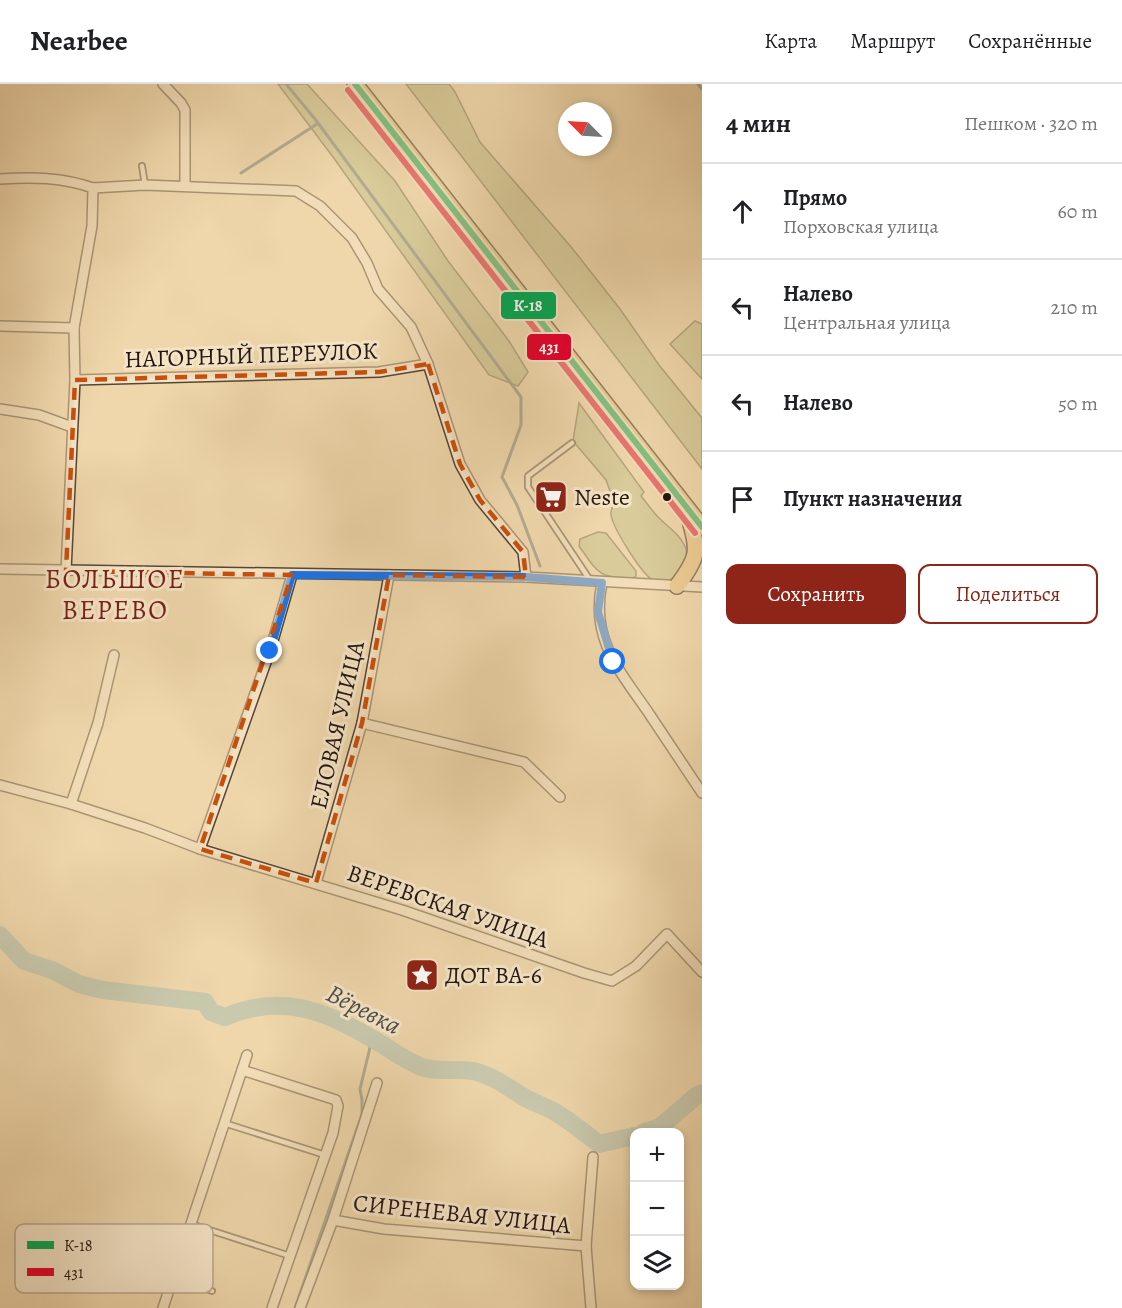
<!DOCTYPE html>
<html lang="ru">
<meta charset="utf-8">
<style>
:root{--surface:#fff;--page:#f6f6f6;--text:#202124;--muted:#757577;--line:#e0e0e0;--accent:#8f2418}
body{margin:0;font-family:Alegreya,serif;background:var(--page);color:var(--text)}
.controls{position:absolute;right:18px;bottom:18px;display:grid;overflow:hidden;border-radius:12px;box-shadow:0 3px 9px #0003}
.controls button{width:54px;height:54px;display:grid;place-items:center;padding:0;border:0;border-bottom:2px solid var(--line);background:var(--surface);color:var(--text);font:30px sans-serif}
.compass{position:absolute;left:558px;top:18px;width:54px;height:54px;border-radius:50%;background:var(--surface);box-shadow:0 3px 9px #0003;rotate:294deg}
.stop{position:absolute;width:18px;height:18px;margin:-14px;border:4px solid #1a73e8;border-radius:50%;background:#fff}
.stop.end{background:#1a73e8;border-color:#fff;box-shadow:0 2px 6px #0008}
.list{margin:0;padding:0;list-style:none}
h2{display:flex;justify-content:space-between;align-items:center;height:78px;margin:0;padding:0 24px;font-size:26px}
h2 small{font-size:20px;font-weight:400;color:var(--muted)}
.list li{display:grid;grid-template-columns:39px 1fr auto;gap:18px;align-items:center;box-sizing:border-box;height:96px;padding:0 24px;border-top:2px solid var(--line)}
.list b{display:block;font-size:22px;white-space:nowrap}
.list p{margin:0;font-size:20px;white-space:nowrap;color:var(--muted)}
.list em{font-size:20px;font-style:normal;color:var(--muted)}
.actions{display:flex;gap:12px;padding:18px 24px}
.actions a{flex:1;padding:14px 0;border:2px solid var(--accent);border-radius:12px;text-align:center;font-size:21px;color:var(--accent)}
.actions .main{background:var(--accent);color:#fff}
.icon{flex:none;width:33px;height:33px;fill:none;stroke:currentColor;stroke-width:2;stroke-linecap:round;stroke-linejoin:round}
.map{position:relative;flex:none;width:702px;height:1224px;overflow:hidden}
header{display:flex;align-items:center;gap:36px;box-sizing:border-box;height:84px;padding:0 30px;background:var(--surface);border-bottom:2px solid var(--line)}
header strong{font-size:28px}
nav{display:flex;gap:33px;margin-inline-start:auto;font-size:21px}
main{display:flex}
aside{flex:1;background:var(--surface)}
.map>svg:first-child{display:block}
.green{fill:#bfbd85;stroke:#71694a;stroke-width:1.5}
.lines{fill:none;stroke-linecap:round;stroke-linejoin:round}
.stream{stroke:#6c7771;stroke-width:3}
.river{stroke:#9cb8b2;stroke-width:18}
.service-casing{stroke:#564636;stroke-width:8}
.minor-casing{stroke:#564636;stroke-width:12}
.primary-casing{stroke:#23150f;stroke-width:18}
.service{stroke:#f5e5c8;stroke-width:4.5}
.minor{stroke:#f5e5c8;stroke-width:9}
.primary{stroke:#e8bc76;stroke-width:15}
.bus-1-casing{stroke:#f5e5c8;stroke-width:10}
.bus-2-casing{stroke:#f5e5c8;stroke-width:10}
.bus-1{stroke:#00a651;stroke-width:6}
.bus-2{stroke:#e4002b;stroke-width:6}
.route{stroke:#1a73e8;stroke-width:8}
.marked{fill:none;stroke:#ca4f0c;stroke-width:4.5;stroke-dasharray:12 8;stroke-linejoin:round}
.bus-dot{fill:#23150f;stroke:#f5e5c8;stroke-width:2}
.labels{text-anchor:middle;stroke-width:6;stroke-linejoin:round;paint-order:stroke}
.street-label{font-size:24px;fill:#23150f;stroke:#f5e5c8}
.poi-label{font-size:24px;fill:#23150f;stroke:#f5e5c8;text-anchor:start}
.water-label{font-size:26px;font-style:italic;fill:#4d4e48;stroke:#f5e5c8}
.quarter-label{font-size:27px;letter-spacing:1.5px;fill:#7a1f14;stroke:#f5e5c8}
.key{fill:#f5e5c8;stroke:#b6a790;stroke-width:1.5}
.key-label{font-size:16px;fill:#23150f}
.line-badge{stroke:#f5e5c8;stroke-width:2}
.badge-label{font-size:16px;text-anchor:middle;font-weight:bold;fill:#fff}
</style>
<header>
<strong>Nearbee</strong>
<nav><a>Карта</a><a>Маршрут</a><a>Сохранённые</a></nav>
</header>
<main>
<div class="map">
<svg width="702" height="1224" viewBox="0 0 702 1224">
<rect width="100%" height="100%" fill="#efd7ab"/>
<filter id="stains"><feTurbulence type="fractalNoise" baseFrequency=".00333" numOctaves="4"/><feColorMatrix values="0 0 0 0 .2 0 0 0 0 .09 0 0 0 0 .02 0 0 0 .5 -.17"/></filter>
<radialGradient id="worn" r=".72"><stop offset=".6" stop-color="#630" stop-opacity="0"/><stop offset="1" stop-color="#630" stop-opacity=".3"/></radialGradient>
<g class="green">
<path d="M278,0H307L395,97L448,177L509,257L528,288L518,302L489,291L333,73Z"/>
<path d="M406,0H449L455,8L480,58L572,164L620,225L659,281L702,334V385Z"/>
<path d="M695,237L702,240V295L670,260Z"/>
<path d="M579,319L644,408L641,412C647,419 652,427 659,434C668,443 682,452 686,465C690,482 671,505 653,496C642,491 613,444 611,431C610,427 613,422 614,418L606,396L573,357Z"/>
<path d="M598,448L606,449L636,487V492L633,494C598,494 598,489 579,462L580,455Z"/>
</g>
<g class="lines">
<g class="stream">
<path d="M286,0L315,35L521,313V341L502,393L517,421L540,482"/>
<path d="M698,0L702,5"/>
<path d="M241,89L317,40"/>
<path d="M295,1224L362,1030V1016L360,1005L372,955"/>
</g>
<g class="river">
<path d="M0,851L24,877L52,886L79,900L103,906L205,918L211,928L225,933C286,907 331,930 383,961C395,969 406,976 419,982C435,989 456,984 473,987C492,991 506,1002 522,1012C532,1018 544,1022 555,1028C570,1037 585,1049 599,1060L634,1052"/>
<path d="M644,1048L660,1043L696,1012L702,1009"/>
</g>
<defs>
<g id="service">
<path d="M142,82L145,101"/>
<path d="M572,359L528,392V403L590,496"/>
<path d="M224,1039L325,1071"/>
<path d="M191,1140L290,1172"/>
<path d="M173,1193L212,1207"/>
</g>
<g id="minor">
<path d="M163,0L181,19L185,26V102"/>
<path d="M0,95C32,93 62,93 93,104L92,142L74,244L75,296L66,487"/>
<path d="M93,104L145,101L296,107L320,122L352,154L367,179L378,205L411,243L428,280L460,380L480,416L523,468L526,493"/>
<path d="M0,242L74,244"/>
<path d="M75,296L379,288L428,280"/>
<path d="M0,325L39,331L72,343"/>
<path d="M0,485L526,493L702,503"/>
<path d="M602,499C590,554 619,586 648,628C666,655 684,682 702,709"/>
<path d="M362,639L524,678L560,713"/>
<path d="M0,701L71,720L145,744L200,765L402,826L584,889L612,897L636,882L667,850L702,888"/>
<path d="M71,720L98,639L114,571"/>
<path d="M200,765L270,567L292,491"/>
<path d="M316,799L362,639L389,491"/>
<path d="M242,986L336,1016L338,1022L333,1049L272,1224"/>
<path d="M333,1136L384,1145L586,1162"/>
<path d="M163,1224L247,971"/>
<path d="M300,1224L333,1136L377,999"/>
<path d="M591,1224L586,1162L593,1073"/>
</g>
<g id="primary">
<path d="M355,0L702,443"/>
<path d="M677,502C702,469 697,466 688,428"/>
</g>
</defs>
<use href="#service" class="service-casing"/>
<use href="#minor" class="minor-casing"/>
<use href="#primary" class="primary-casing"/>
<use href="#service" class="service"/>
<use href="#minor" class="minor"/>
<use href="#primary" class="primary"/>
<defs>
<path id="bus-1" d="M355,0L702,443"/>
<path id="bus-2" d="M348,6L695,449"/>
</defs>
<use href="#bus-1" class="bus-1-casing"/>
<use href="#bus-2" class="bus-2-casing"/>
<use href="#bus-1" class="bus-1"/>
<use href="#bus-2" class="bus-2"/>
</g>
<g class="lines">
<path class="route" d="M270,567L292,491L526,493L602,499L598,528L613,578"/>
</g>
<path d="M0 0H702V1224H0ZM428,280L460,380L480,416L523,468L526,493L389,491L362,639L316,799L200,765L292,491L66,487L75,296L379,288Z" fill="#efd7ab" fill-opacity=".55" fill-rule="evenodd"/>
<path class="marked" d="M428,280L460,380L480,416L523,468L526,493L389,491L362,639L316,799L200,765L292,491L66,487L75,296L379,288Z"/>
<defs>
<symbol id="supermarket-square" viewBox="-11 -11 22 22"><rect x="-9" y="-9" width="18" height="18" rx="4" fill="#8f2418" stroke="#f5e5c8"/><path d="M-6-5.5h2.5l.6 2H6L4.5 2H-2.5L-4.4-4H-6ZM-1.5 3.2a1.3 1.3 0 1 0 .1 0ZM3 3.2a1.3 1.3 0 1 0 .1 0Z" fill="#fff"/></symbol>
<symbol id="sight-square" viewBox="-11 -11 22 22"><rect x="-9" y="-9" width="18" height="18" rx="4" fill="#8f2418" stroke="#f5e5c8"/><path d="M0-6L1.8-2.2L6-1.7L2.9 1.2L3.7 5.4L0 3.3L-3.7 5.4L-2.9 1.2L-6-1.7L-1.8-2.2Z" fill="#fff"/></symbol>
</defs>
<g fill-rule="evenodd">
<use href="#supermarket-square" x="532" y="394" width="38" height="38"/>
<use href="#sight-square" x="403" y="872" width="38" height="38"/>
</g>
<circle class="bus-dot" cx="667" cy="413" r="5"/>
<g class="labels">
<g class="street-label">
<text transform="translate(251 271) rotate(-2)" y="8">НАГОРНЫЙ ПЕРЕУЛОК</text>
<text transform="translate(337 641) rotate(-77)" y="8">ЕЛОВАЯ УЛИЦА</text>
<text transform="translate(448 822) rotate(19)" y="8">ВЕРЕВСКАЯ УЛИЦА</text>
<text transform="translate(462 1130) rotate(6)" y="8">СИРЕНЕВАЯ УЛИЦА</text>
</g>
<g class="poi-label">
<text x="574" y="421">Neste</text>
<text x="445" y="899">ДОТ ВА-6</text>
</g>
<g class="water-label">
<text transform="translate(364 925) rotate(27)" y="9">Вёревка</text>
</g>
<g class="quarter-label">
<text x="115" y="504">БОЛЬШОЕ<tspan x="115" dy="31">ВЕРЕВО</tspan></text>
</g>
</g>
<rect x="15" y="1140" width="198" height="69" rx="9" class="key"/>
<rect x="27" y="1157" width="27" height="8" fill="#00a651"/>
<rect x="27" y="1184" width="27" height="8" fill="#e4002b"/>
<g class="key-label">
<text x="64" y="1167">К-18</text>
<text x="64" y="1194">431</text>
</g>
<g class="line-badge">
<rect x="500" y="207" width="57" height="29" rx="6" fill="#00a651"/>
<rect x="526" y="249" width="46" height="28" rx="6" fill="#e4002b"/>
</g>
<g class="badge-label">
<text x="528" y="227">К-18</text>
<text x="549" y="269">431</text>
</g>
<rect width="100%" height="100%" filter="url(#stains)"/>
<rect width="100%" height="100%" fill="url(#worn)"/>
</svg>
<div class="controls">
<button>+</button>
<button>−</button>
<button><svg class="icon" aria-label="layers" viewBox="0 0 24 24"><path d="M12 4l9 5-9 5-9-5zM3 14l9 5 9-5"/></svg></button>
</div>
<svg class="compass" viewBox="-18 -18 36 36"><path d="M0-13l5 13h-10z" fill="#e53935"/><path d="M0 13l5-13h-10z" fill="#757577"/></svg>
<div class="stop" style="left:613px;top:578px"></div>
<div class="stop end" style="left:270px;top:567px"></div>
</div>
<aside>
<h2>4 мин<small>Пешком · 320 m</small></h2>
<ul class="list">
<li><svg class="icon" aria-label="ahead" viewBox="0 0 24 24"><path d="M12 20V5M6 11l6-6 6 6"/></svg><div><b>Прямо</b><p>Порховская улица</p></div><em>60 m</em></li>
<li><svg class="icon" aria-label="left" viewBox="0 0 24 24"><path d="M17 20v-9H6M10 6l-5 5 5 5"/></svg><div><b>Налево</b><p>Центральная улица</p></div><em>210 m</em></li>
<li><svg class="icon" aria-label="left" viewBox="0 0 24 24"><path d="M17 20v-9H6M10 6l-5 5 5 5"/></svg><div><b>Налево</b></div><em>50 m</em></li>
<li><svg class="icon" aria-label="arrive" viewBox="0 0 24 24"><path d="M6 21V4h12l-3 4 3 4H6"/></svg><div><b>Пункт назначения</b></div></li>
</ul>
<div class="actions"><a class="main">Сохранить</a><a>Поделиться</a></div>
</aside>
</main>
